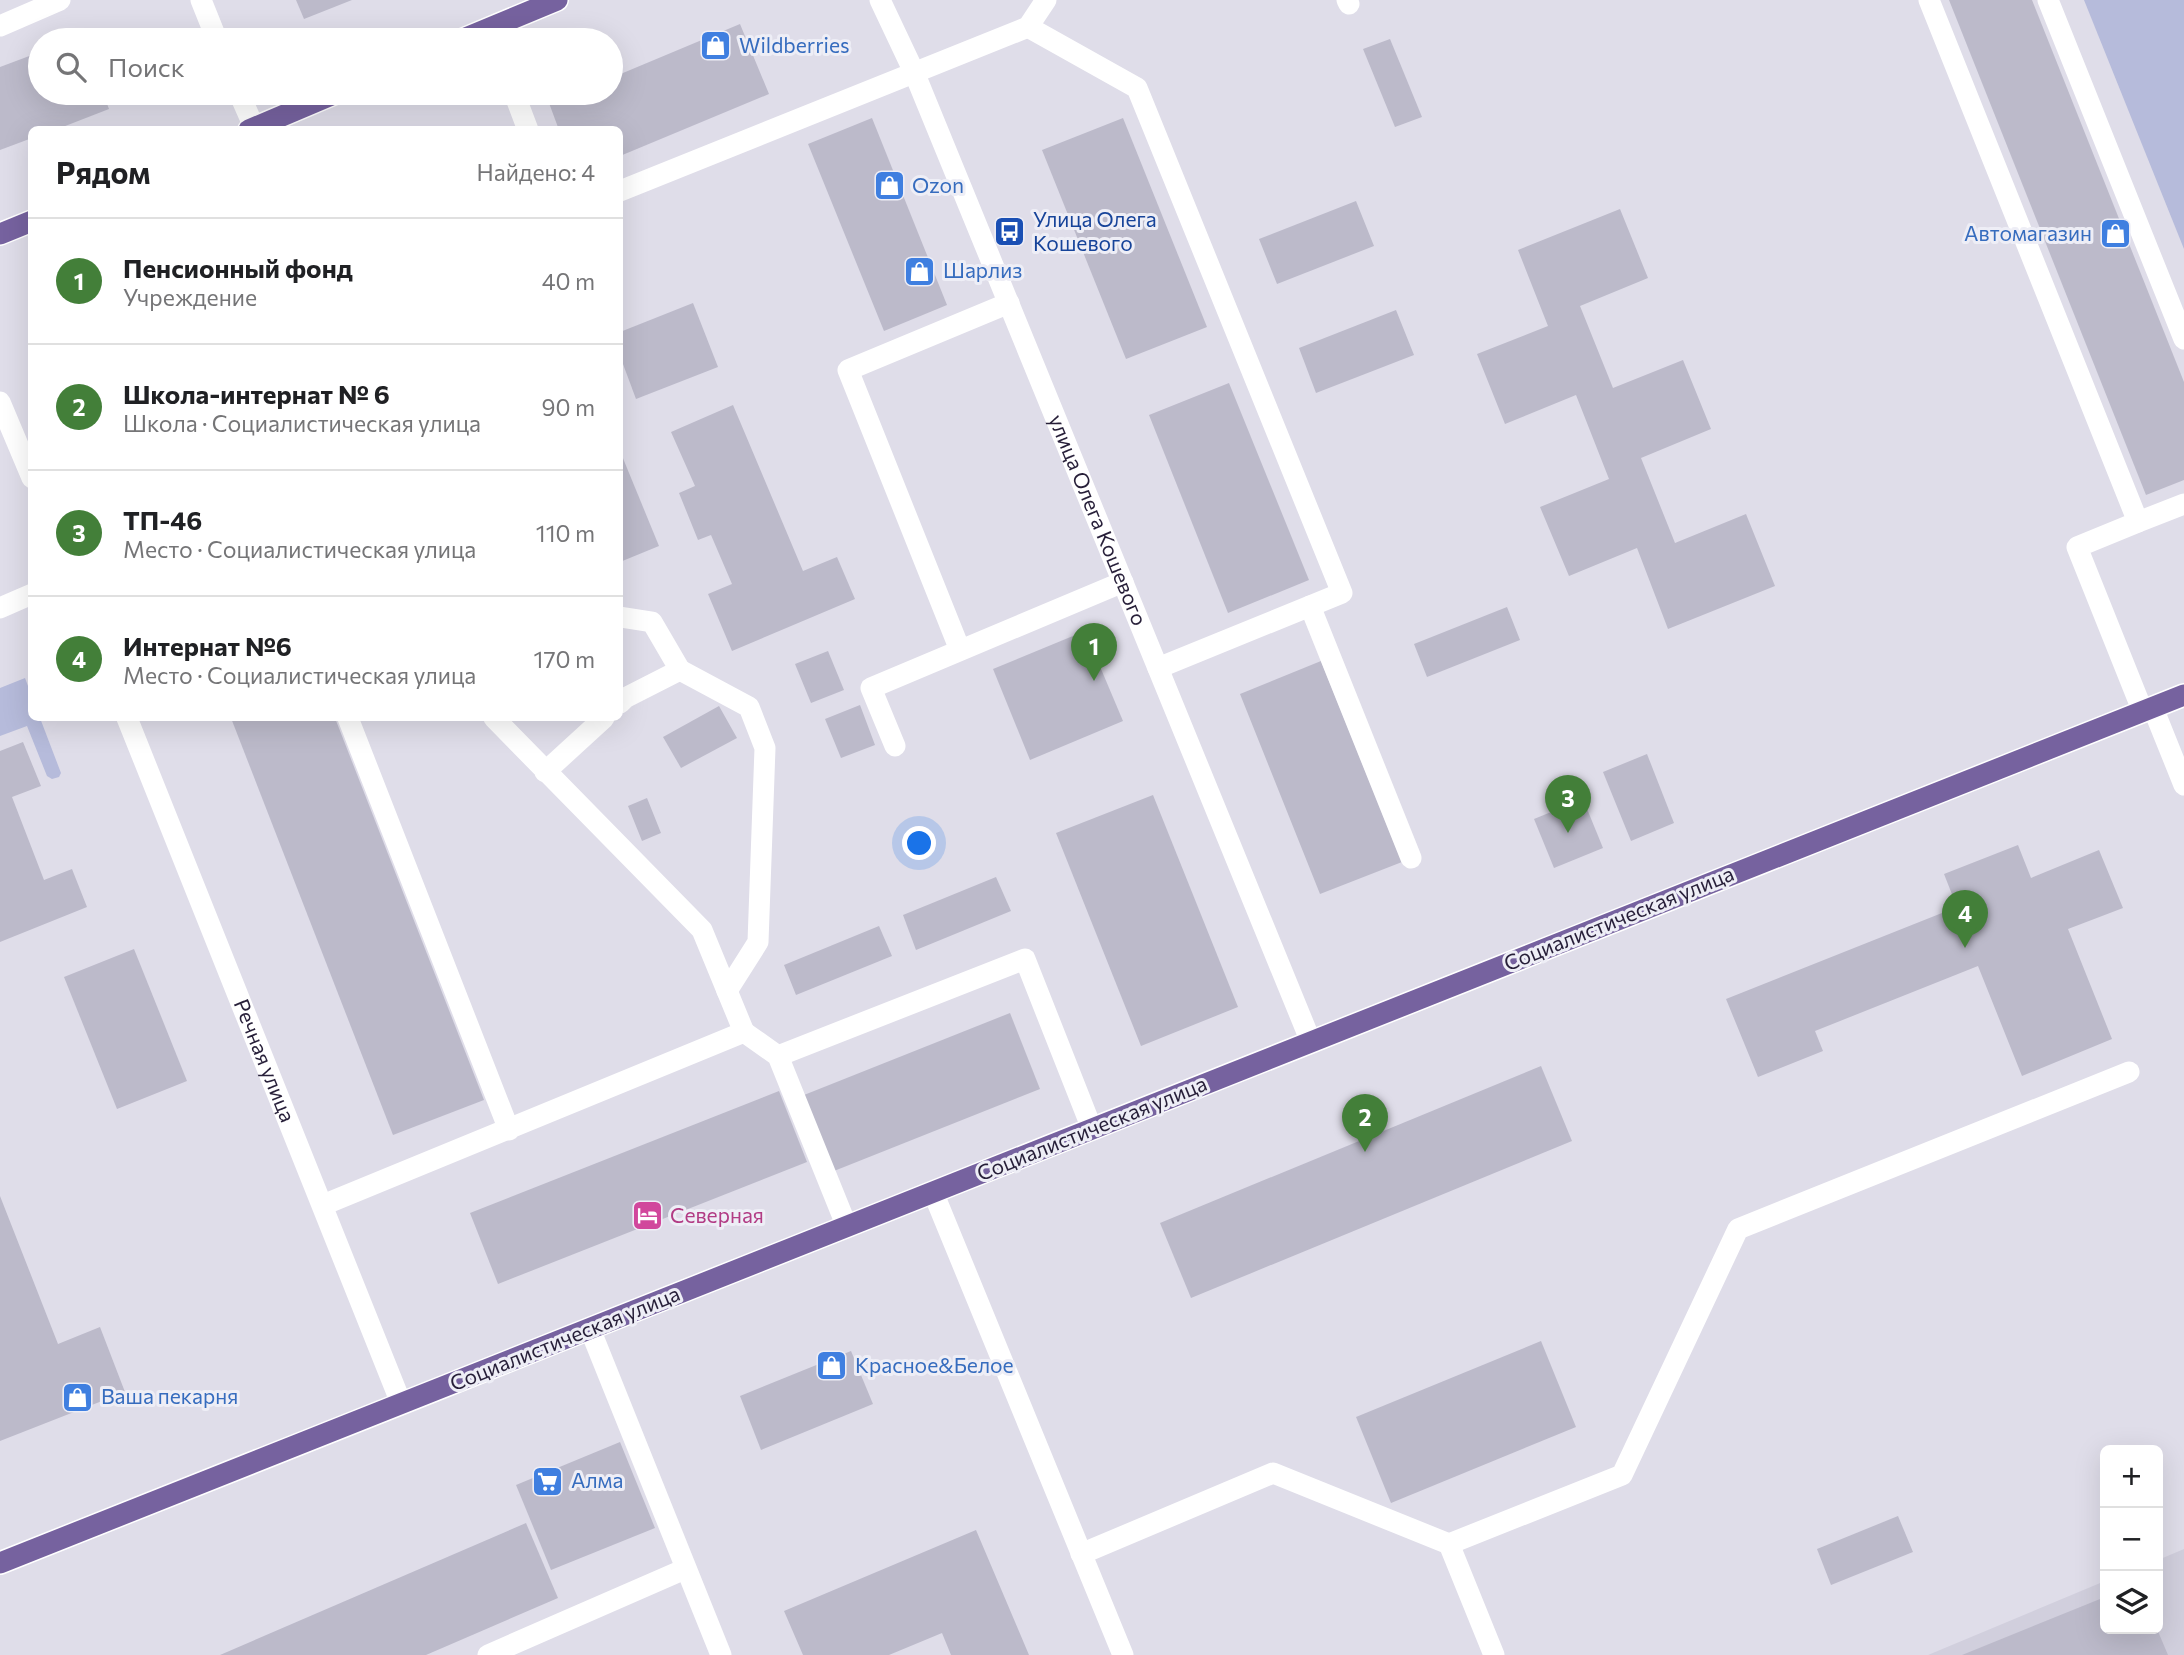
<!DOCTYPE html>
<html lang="ru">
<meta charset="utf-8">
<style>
:root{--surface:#fff;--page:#f2f2f2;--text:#202124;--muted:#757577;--line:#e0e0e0;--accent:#437f39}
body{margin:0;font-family:Commissioner,sans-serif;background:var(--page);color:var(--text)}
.controls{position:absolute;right:21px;bottom:21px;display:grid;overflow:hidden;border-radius:10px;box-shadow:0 7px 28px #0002}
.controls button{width:63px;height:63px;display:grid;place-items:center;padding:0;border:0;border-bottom:2px solid var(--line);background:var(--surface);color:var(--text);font:35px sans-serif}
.you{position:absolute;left:920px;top:844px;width:24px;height:24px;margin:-18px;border:5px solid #fff;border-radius:50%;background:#1a73e8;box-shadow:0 0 0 10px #1a73e833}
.badge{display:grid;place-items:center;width:46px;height:46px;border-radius:50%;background:var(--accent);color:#fff;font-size:23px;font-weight:700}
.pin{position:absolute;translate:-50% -58px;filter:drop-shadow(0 2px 4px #0008)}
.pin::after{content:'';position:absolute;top:37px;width:24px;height:21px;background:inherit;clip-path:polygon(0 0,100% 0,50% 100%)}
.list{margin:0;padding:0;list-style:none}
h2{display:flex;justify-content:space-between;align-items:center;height:91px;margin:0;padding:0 28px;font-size:30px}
h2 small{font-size:23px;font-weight:400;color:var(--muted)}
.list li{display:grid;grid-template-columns:46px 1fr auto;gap:21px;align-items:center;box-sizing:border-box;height:126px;padding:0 28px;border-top:2px solid var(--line)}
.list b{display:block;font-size:26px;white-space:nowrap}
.list p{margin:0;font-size:23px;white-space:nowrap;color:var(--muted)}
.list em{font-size:23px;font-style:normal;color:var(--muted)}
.icon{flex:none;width:38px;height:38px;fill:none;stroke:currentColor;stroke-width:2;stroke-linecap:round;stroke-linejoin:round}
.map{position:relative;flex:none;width:2184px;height:1655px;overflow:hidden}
.search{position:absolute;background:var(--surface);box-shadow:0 7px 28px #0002;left:28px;top:28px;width:595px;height:77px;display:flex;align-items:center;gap:18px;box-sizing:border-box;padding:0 24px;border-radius:38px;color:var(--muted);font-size:26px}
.panel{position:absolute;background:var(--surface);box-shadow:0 7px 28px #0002;left:28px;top:126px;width:595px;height:595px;border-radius:10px}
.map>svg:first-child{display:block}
.built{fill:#d1cfdd}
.green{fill:#b6bbdb}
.building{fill:#bcbaca}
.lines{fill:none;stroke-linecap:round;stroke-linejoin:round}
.major-casing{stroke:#fff;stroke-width:24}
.minor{stroke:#fff;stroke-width:21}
.major{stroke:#76629f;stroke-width:21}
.labels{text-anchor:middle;stroke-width:6;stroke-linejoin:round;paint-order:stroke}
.shop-label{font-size:21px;fill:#366cbe;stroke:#eeeef6;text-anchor:start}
.transit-label{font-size:21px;fill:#164399;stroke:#eeeef6;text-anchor:start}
.street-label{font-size:21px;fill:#271f39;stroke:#eeeef6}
.hotel-label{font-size:21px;fill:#b23c85;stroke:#eeeef6;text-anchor:start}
</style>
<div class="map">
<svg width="2184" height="1655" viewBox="0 0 2184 1655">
<rect width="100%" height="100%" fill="#dfdde9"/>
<path class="built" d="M2184,1549V1655H1928L2105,1581V1629H2158V1560Z"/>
<g class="green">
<path d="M2084,0H2184V249Z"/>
<path d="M25,678L31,694L32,718H40L61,773L59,777L52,779L47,776L27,726L0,736V688Z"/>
</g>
<g class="building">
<path d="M296,0H352L304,19Z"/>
<path d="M1949,0H2032L2184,382V480L2146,495Z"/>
<path d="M740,24L769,94L620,156V130H559L549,103L575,93H611V78Z"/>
<path d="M1390,39L1422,117L1395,127L1363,49Z"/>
<path d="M40,52V93H103L109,109L55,130H32V138L0,150V67Z"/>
<path d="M872,118L947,305L884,331L808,144Z"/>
<path d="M1123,118L1207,327L1126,359L1042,150Z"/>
<path d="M1356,201L1374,246L1277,284L1259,239Z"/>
<path d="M1620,209L1648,278L1580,306L1613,388L1683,360L1711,429L1641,458L1675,543L1746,514L1775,586L1668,629L1637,548L1569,576L1540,507L1609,479L1576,395L1505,424L1477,354L1548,326L1518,250Z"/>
<path d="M693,303L718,367L636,399L620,356V332Z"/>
<path d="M1396,310L1414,355L1316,393L1299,348Z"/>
<path d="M1229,383L1309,580L1228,613L1149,415Z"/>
<path d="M733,405L803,571L837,557L855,599L732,651L708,594L732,584L711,535L698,540L679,493L695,486L671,432Z"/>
<path d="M620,451L659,546L620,562Z"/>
<path d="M1507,607L1520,640L1427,677L1414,644Z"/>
<path d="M1085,631L1123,721L1030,760L993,669Z"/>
<path d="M828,651L844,690L811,703L795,664Z"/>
<path d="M1321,661L1402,862L1320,894L1240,694Z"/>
<path d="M860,705L875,745L841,758L825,719Z"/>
<path d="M719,706L737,738L681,768L663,737Z"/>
<path d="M231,718H335L484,1100L393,1135Z"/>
<path d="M23,742L41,786L12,797L44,880L72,869L87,907L0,942V751Z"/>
<path d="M1647,754L1674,823L1631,841L1603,772Z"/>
<path d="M1153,795L1238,1007L1141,1046L1056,833Z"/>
<path d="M647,798L661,833L642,841L628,806Z"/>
<path d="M1583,799L1603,848L1554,868L1534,819Z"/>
<path d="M2018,845L2031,878L2099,850L2123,908L2068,929L2112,1039L2022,1076L1978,966L1815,1031L1823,1051L1758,1077L1726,999L1957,907L1944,874Z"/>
<path d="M996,877L1011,911L916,950L903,915Z"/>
<path d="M879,926L892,956L796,995L784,965Z"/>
<path d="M134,949L187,1081L117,1109L64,977Z"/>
<path d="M1010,1013L1040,1089L834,1171L804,1095Z"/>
<path d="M1541,1066L1572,1141L1191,1298L1160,1223Z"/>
<path d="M779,1091L807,1162L498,1284L470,1213Z"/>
<path d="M0,1196L58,1344L100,1327L125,1392L0,1441Z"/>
<path d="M1541,1341L1576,1427L1391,1503L1356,1417Z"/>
<path d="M851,1351L873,1404L761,1450L740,1396Z"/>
<path d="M620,1442L655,1528L551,1570L516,1485Z"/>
<path d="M1898,1516L1913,1552L1831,1585L1817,1549Z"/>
<path d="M526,1523L558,1598L426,1655H220Z"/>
<path d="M976,1530L1029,1655H951L942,1633L889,1655H803L784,1611Z"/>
<path d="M2105,1597V1629H2157L2168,1655H1962Z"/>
</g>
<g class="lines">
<defs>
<g id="major">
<path d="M461,40L557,0"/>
<path d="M249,130L336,93"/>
<path d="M0,234L32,221"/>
<path d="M0,1563L2184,695"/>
</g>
</defs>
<use href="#major" class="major-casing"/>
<g class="minor">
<path d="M201,0L217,40"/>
<path id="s1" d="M880,0L914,72L1311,1042"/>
<path d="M1347,0L1349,4"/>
<path d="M1929,0L2138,522L2077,547L2143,712"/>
<path d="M2048,0L2184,339"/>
<path d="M0,26L60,0"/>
<path d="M1028,27L1137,88L1342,593L1158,668"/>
<path d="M239,93L254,127"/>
<path d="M514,93L528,130"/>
<path d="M620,191L1028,27L1046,0"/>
<path d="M0,402L32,478"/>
<path d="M2138,522L2184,504"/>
<path d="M1310,606L1411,858"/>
<path d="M0,608L32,594"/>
<path d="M620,617L652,622L680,670"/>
<path d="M960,650L848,370L1009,303"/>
<path d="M620,703L625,698L680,670L749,707L765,748L758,942L727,991"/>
<path d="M2153,708L2184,785"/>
<path id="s2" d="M127,718L401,1403"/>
<path d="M348,718L509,1130"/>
<path d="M494,718L702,930L744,1032"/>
<path d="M895,746L871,688L1123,582"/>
<path d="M545,772L604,718"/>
<path d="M778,1056L1025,959L1092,1129"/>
<path d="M933,1192L1123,1655"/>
<path d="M323,1205L744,1032L778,1056L847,1227"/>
<path d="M590,1329L721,1655"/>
<path d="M1449,1544L1622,1475L1738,1229L2129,1072"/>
<path d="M1081,1554L1273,1473L1449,1544L1494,1655"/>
<path d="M488,1655L685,1569"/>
</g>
<use href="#major" class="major"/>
</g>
<defs>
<symbol id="shop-square" viewBox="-11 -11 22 22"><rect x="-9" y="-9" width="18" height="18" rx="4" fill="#3f7fe0" stroke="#eeeef6"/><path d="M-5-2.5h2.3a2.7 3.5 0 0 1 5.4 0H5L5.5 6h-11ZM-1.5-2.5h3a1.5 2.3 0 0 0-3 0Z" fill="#fff"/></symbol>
<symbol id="bus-square" viewBox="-11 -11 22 22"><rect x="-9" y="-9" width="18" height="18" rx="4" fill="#1a4fb4" stroke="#eeeef6"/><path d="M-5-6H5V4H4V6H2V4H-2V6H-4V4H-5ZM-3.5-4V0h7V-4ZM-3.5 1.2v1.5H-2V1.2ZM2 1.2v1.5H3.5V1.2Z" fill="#fff"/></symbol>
<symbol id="hotel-square" viewBox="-11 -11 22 22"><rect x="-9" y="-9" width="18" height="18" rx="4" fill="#d1479c" stroke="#eeeef6"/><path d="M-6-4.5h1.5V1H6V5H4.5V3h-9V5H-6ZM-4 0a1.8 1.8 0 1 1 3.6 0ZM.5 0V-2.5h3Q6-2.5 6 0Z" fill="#fff"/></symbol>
<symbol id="supermarket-square" viewBox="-11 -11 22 22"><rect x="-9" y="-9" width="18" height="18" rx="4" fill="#3f7fe0" stroke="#eeeef6"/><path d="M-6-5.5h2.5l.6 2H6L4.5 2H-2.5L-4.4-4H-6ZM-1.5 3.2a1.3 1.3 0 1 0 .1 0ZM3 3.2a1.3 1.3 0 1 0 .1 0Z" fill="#fff"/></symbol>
</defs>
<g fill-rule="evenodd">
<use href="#shop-square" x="698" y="28" width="35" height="35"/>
<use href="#shop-square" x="872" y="168" width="35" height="35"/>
<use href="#bus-square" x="992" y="214" width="35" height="35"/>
<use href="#shop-square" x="2098" y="216" width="35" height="35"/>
<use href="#shop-square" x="902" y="254" width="35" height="35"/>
<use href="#hotel-square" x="630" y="1198" width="35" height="35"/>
<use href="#shop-square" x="814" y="1348" width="35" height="35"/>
<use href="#shop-square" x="60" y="1380" width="35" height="35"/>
<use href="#supermarket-square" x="530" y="1464" width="35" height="35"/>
</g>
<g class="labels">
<g class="shop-label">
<text x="739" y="53">Wildberries</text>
<text x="912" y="193">Ozon</text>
<text x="2092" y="241" text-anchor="end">Автомагазин</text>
<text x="943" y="278">Шарлиз</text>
<text x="855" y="1373">Красное&amp;Белое</text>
<text x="101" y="1404">Ваша пекарня</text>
<text x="571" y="1488">Алма</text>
</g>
<g class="transit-label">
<text x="1033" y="227">Улица Олега<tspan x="1033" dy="24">Кошевого</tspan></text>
</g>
<g class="street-label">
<text dy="7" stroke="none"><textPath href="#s1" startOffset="564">улица Олега Кошевого</textPath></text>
<text transform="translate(1619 919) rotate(-22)" y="7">Социалистическая улица</text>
<text dy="7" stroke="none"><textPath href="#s2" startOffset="369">Речная улица</textPath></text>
<text transform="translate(1092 1129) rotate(-22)" y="7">Социалистическая улица</text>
<text transform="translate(565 1339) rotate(-22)" y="7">Социалистическая улица</text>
</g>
<g class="hotel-label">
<text x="670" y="1223">Северная</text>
</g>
</g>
</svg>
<div class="controls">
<button>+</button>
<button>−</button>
<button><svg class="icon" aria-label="layers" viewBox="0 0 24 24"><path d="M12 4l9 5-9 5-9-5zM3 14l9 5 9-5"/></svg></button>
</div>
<div class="you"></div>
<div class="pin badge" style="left:1094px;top:681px">1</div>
<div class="pin badge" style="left:1365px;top:1152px">2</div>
<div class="pin badge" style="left:1568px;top:833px">3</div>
<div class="pin badge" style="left:1965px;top:948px">4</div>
<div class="search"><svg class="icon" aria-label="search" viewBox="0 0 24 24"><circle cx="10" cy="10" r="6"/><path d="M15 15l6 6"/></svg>Поиск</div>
<section class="panel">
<h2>Рядом<small>Найдено: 4</small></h2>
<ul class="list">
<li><span class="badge">1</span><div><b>Пенсионный фонд</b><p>Учреждение</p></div><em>40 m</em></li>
<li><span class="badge">2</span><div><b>Школа-интернат № 6</b><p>Школа · Социалистическая улица</p></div><em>90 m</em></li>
<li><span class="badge">3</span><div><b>ТП-46</b><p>Место · Социалистическая улица</p></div><em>110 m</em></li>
<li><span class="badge">4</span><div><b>Интернат №6</b><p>Место · Социалистическая улица</p></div><em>170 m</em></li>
</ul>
</section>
</div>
